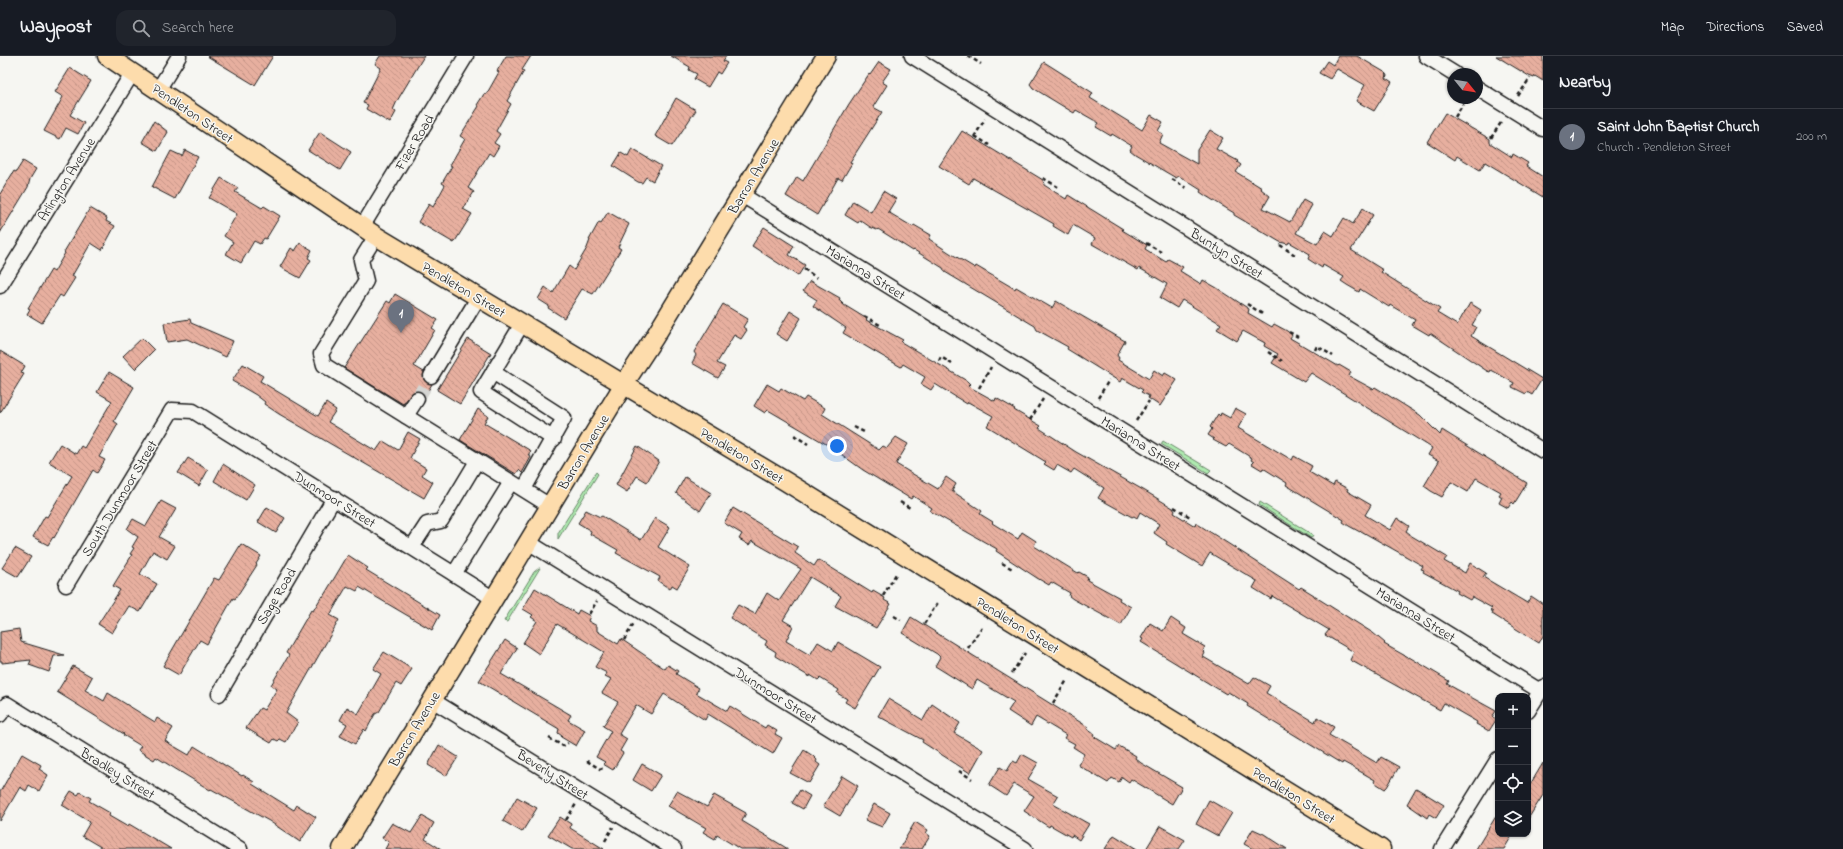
<!DOCTYPE html>
<meta charset="utf-8">
<style>
:root{--surface:#171b24;--page:#20242c;--text:#f1f3f6;--muted:#9ea1a6;--line:#363941;--accent:#1f6fb2}
body{margin:0;font-family:"Indie Flower",sans-serif;background:var(--page);color:var(--text)}
.controls{position:absolute;right:12px;bottom:12px;display:grid;overflow:hidden;border-radius:8px;box-shadow:0 1px 3px #0004}
.controls button{width:36px;height:36px;display:grid;place-items:center;padding:0;border:0;border-bottom:1px solid var(--line);background:var(--surface);color:var(--text);font:20px sans-serif}
.compass{position:absolute;left:1447px;top:12px;width:36px;height:36px;border-radius:50%;background:var(--surface);box-shadow:0 1px 3px #0004;rotate:120deg}
.you{position:absolute;left:837px;top:390px;width:14px;height:14px;margin:-10px;border:3px solid #fff;border-radius:50%;background:#1a73e8;box-shadow:0 0 0 6px #1a73e833}
.badge{display:grid;place-items:center;width:26px;height:26px;border-radius:50%;background:var(--accent);color:#fff;font-size:13px;font-weight:700}
.pin{position:absolute;translate:-50% -33px;filter:drop-shadow(0 1px 2px #0008)}
.pin::after{content:'';position:absolute;top:21px;width:14px;height:12px;background:inherit;clip-path:polygon(0 0,100% 0,50% 100%)}
.list{margin:0;padding:0;list-style:none}
h2{display:flex;justify-content:space-between;align-items:center;height:52px;margin:0;padding:0 16px;font-size:17px}
h2 small{font-size:13px;font-weight:400;color:var(--muted)}
.list li{display:grid;grid-template-columns:26px 1fr auto;gap:12px;align-items:center;box-sizing:border-box;height:56px;padding:0 16px;border-top:1px solid var(--line)}
.list b{display:block;font-size:15px;white-space:nowrap}
.list p{margin:0;font-size:13px;white-space:nowrap;color:var(--muted)}
.list em{font-size:13px;font-style:normal;color:var(--muted)}
.icon{flex:none;width:22px;height:22px;fill:none;stroke:currentColor;stroke-width:2;stroke-linecap:round;stroke-linejoin:round}
.map{position:relative;flex:none;width:1543px;height:793px;overflow:hidden}
header{display:flex;align-items:center;gap:24px;box-sizing:border-box;height:56px;padding:0 20px;background:var(--surface);border-bottom:1px solid var(--line)}
header strong{font-size:19px}
nav{display:flex;gap:22px;margin-inline-start:auto;font-size:14px}
.search{width:280px;height:36px;background:var(--page);display:flex;align-items:center;gap:10px;box-sizing:border-box;padding:0 14px;border-radius:12px;color:var(--muted);font-size:15px}
main{display:flex}
aside{flex:1;background:var(--surface)}
.map>svg:first-child{display:block}
.green{fill:#afebb0;stroke:#668466}
.building{fill:url(#building-back-hatch);stroke:#1c1c1c}
.lines{fill:none;stroke-linecap:round;stroke-linejoin:round}
.minor-tunnel{stroke:#d5d5d2;stroke-width:14;stroke-dasharray:14 7;stroke-linecap:butt}
.minor-casing{stroke:#1c1c1c;stroke-width:17}
.major-casing{stroke:#1c1c1c;stroke-width:21}
.path{stroke:#1c1c1c;stroke-width:2.5;stroke-dasharray:4 3;stroke-linecap:butt}
.minor{stroke:#f6f6f2;stroke-width:14}
.major{stroke:#fddcac;stroke-width:18}
.labels{text-anchor:middle;stroke-width:3;stroke-linejoin:round;paint-order:stroke}
.street-label{font-size:14px;fill:#1c1c1c;stroke:#f6f6f2}
</style>
<header>
<strong>Waypost</strong>
<div class="search"><svg class="icon" aria-label="search" viewBox="0 0 24 24"><circle cx="10" cy="10" r="6"/><path d="M15 15l6 6"/></svg>Search here</div>
<nav><a>Map</a><a>Directions</a><a>Saved</a></nav>
</header>
<main>
<div class="map">
<svg width="1543" height="793" viewBox="0 0 1543 793">
<defs>
<pattern id="building-back-hatch" width="6" height="6" patternUnits="userSpaceOnUse"><rect width="6" height="6" fill="#e7af9f"/><path d="M-1 5l2 2M0 0l6 6M5-1l2 2" fill="none" stroke="#c69688"/></pattern>
</defs>
<rect width="100%" height="100%" fill="#f6f6f2"/>
<filter id="ink" filterUnits="userSpaceOnUse"><feTurbulence type="fractalNoise" baseFrequency=".025" numOctaves="2"/><feDisplacementMap in="SourceGraphic" scale="8" xChannelSelector="R" yChannelSelector="G"/><feConvolveMatrix kernelMatrix="1 2 1 2 8 2 1 2 1" color-interpolation-filters="sRGB"/></filter>
<g filter="url(#ink)">
<g class="green">
<path d="M1163,385L1211,414L1208,417L1161,388Z"/>
<path d="M596,416L598,418L558,483V477Z"/>
<path d="M1260,446L1313,479L1311,482L1259,449Z"/>
<path d="M539,512H540L507,566L504,565L534,516Z"/>
</g>
<g class="building">
<path d="M207,0H273L255,29Z"/>
<path d="M380,0H424L397,45L393,54L396,56L390,67L366,53L368,49L363,47L381,12L375,8Z"/>
<path d="M506,0H531L522,14L524,15L507,45L511,48L496,75L500,78L494,87L499,90L493,100L489,97L468,132L474,136L463,153L472,158L454,187L418,166L429,148L433,151L445,129L442,127L452,110L450,109L465,83L460,80L479,50L477,49L484,38L486,39L499,16L497,15Z"/>
<path d="M671,0H726L723,5L727,7L720,18L717,16L708,31L694,23L697,18L689,14L690,11Z"/>
<path d="M1338,0H1357L1386,17L1385,18L1387,19L1386,22L1392,26L1374,55L1356,45L1365,29L1337,13L1330,23L1319,17L1327,5L1333,9Z"/>
<path d="M1496,0H1543V25L1535,20L1534,22L1529,20Z"/>
<path d="M879,6L891,13L882,26L887,29L873,51L882,56L850,106L852,107L842,124L838,122L817,159L786,140L797,121L803,125L849,48L869,18L870,19Z"/>
<path d="M1044,6L1093,37L1090,42L1142,74L1151,59L1163,66L1158,75L1163,78L1159,87L1197,108V94L1210,74L1223,82L1216,93L1238,105L1237,106L1241,109L1236,116L1262,132L1261,133L1270,140L1263,152L1290,166L1303,144L1312,149L1296,177L1317,188L1325,175L1333,180L1344,162L1353,168L1363,152L1373,159L1351,194L1383,214L1381,216L1440,253L1437,257L1457,269L1470,247L1481,254L1472,269L1476,271L1471,280L1542,323L1532,339L1527,336L1526,338L1512,331L1514,327L1495,316L1491,314L1490,316L1487,315L1430,277L1429,279L1412,269L1415,264L1390,249L1389,251L1360,233L1359,236L1347,229L1341,225L1344,221L1323,209L1322,212L1308,203L1310,198L1289,186L1288,188L1280,186L1234,159V157L1206,140L1200,136L1201,134L1179,120L1176,122L1135,98L1130,94L1132,90L1112,78L1111,80L1096,71L1099,67L1076,54L1074,57L1033,32L1030,28Z"/>
<path d="M70,12L91,25L70,59L84,67L78,78L66,72L60,83L44,75L63,41L55,36Z"/>
<path d="M676,42L696,54L672,90L655,80Z"/>
<path d="M1445,57L1490,83V87L1512,101L1513,98L1528,107L1526,110L1543,121V141L1485,106L1480,114L1457,100L1455,104L1427,86Z"/>
<path d="M154,65L168,76L157,95L142,86Z"/>
<path d="M962,75L1043,124L1044,129L1066,143L1068,139L1110,165L1123,173L1122,174L1147,189L1145,193L1166,206L1168,203L1183,211L1180,215L1201,228L1203,224L1217,232L1249,253L1248,257L1272,271L1274,268L1287,275L1292,279L1290,282L1338,310L1339,309L1351,316L1349,320L1373,333L1375,331L1420,359L1440,379L1442,374L1527,427L1514,448L1512,446L1508,452L1499,447L1502,441L1499,439L1501,436L1476,422L1468,436L1451,426L1442,441L1431,435L1424,430L1439,405L1428,399L1432,392L1311,317L1304,326L1272,307L1278,298L1264,290L1265,287L1243,275L1237,285L1217,273L1221,268L1182,244L1177,252L1160,242L1167,228L1139,212L1138,214L1092,188L1095,182L1073,169L1068,179L1053,170L1054,168L973,122L969,128L939,110Z"/>
<path d="M320,76L351,96L340,114L308,94Z"/>
<path d="M632,93L661,110L653,125L646,121L642,127L638,126L613,110L621,97L628,101Z"/>
<path d="M185,94L198,101L175,143L152,131L171,95L182,100Z"/>
<path d="M23,105L36,113L30,123L28,131L0,177V138L14,115L16,116Z"/>
<path d="M221,122L238,132L235,136L262,152L264,150L280,160L266,183L264,182L260,188L254,185L241,207L226,198L233,186L224,180L237,158L209,142Z"/>
<path d="M883,135L896,143L888,156L913,171L914,169L931,179L929,183L950,197L975,212L976,210L1015,233L1016,231L1052,252L1056,245L1125,285L1117,299L1119,302L1118,304L1149,323L1154,314L1163,320L1165,317L1177,324L1160,350L1148,342L1149,340L1141,336L1143,334L1122,322L1120,326L1109,319L1067,293L1068,291L1037,274L1035,270L945,216L943,212L927,202L914,194L913,195L878,173L877,174L870,171L860,164L858,167L845,159L853,145L871,156Z"/>
<path d="M90,152L107,162L106,165L115,170L102,194L91,187L72,220L75,222L63,241L60,239L42,267L27,258L30,253L28,252L51,214L54,216L65,197L64,196Z"/>
<path d="M608,156L629,168L618,191L621,193L593,238L582,233L564,262L548,252L549,250L538,243L545,231L553,237L569,210L574,214L587,192L590,184H589L599,166L601,167Z"/>
<path d="M764,171L794,190L789,199L805,209L798,220L752,190Z"/>
<path d="M300,187L312,194L308,202L311,204L300,222L280,211L291,192L295,195Z"/>
<path d="M810,225L840,242L839,244L844,249L867,263L866,264L903,284L901,286L967,325L970,328L968,330L995,345L996,342L1015,353L1014,354L1041,370L1039,372L1076,396L1145,435L1173,452L1175,455L1174,457L1195,470L1196,467L1299,533L1301,531L1314,539V540L1373,577L1385,587L1384,588L1409,602V601L1449,625L1447,628L1496,655L1492,661L1496,664L1489,675L1476,668L1477,666L1444,647L1440,654L1350,604L1354,596L1325,579L1329,574L1272,540L1271,543L1253,532L1257,525L1210,497L1202,510L1166,488L1167,486L1154,477L1159,468L1140,456L1137,462L1134,460L1132,461L1098,442L1104,432L1074,413L1071,417L1057,409L1054,414L1044,408L1046,406L987,370L993,360L968,346L967,348L935,328L931,334L921,328L925,321L903,308L901,311L843,277L846,272L813,250L817,244L803,235Z"/>
<path d="M395,238L438,264L432,272L435,274L414,310L424,316V324L432,328L425,340L421,336L414,335L403,348L344,312L387,245L390,247Z"/>
<path d="M723,248L748,263L743,271L747,274L741,283L734,279L717,307L725,311L718,322L692,307L696,299L694,296Z"/>
<path d="M790,255L801,262L787,285L776,278Z"/>
<path d="M190,263L191,267L233,285L226,301L187,283L167,286L164,267Z"/>
<path d="M142,282L154,294L135,313L123,300Z"/>
<path d="M468,283L491,297L460,348L437,334Z"/>
<path d="M0,295L25,310L21,317L24,318L0,357Z"/>
<path d="M243,308L263,320L260,325L318,360L326,347L336,354L328,366L376,395L383,385L398,394L408,376L420,383L410,402L426,412L422,419L433,426L424,442L279,358L264,348L265,346L256,339L232,325Z"/>
<path d="M109,316L134,331L114,365L118,368L99,401L105,404L97,417L93,414L54,482L53,481L48,489L33,481L45,460L47,461L72,420L49,406L60,388L76,398L81,390L84,392L112,345L97,336Z"/>
<path d="M767,328L779,335L781,332L803,345L806,341L825,352L822,358L879,394L883,390L887,392L896,381L908,388L896,408L938,433L946,421L956,428L952,435L982,455L980,458L993,466L992,467L1018,483L1022,476L1036,485L1034,490L1078,517L1079,516L1088,521L1087,524L1120,542L1119,544L1131,551L1121,569L1073,543L1069,540L1070,537L1051,526L1049,529L1037,522L996,495L997,493L930,455L932,452L913,440L911,443L863,414L831,391L768,354L765,357L754,350Z"/>
<path d="M1235,352L1246,358L1238,372L1292,404L1294,400L1312,410L1309,416L1333,430L1335,426L1348,433L1347,435L1371,449L1365,459L1390,474L1397,462L1409,470L1406,475L1410,478V479L1447,501L1444,505L1465,517L1470,507L1486,517L1483,521L1527,547L1531,540L1543,548V580L1539,587L1492,558L1493,556L1490,554L1492,552L1472,541L1470,544L1457,537L1458,535L1423,516L1424,514L1421,513L1423,510L1361,475L1360,476L1349,470L1343,466L1344,464L1286,429L1287,427L1263,412L1262,414L1252,408L1254,406L1251,404L1252,402L1229,388L1226,391L1213,384L1214,383L1208,379L1212,373L1210,371L1218,358L1220,360L1221,357L1230,362Z"/>
<path d="M478,353L488,360L484,367L531,395L528,399L531,401L522,417L519,414L516,418L460,384Z"/>
<path d="M637,390L659,405L647,426L637,420L627,436L616,429Z"/>
<path d="M188,402L208,414L199,430L178,417Z"/>
<path d="M223,408L255,429L246,444L214,425Z"/>
<path d="M685,421L711,437L700,455L676,437Z"/>
<path d="M161,445L176,453L159,481L175,490L167,503L153,495L140,518L157,528L140,556L129,550L112,577L98,568L120,534L113,530L132,499L130,498L134,492L132,491L138,481L127,473L133,463L146,470Z"/>
<path d="M267,451L285,462L276,477L258,466Z"/>
<path d="M733,452L798,491L795,497L814,510L818,504L822,506L872,537L873,535L885,542L884,544L891,548L876,572L835,550L841,540L810,521L783,564L793,570L786,585L810,599L818,586L833,595L838,586L880,611L855,652L845,646L847,643L837,637L839,634L820,622L818,624L810,619V621L775,600L776,596L765,589L767,585L730,562L738,549L755,558L767,537L779,545L801,513L752,485L749,489L739,483L742,478L724,467Z"/>
<path d="M586,454L600,461L602,460L641,484L655,462L670,471L658,491L690,511L677,532L672,529L670,533L658,525L660,521L616,497L618,494L590,478L591,475L578,467Z"/>
<path d="M241,488L261,500L256,508L257,509L235,543L233,542L211,581L207,588L200,584L179,619L163,610L214,522L219,524Z"/>
<path d="M15,492L31,501L18,521L2,512Z"/>
<path d="M348,499L368,512L366,514L440,559L432,574L359,531L357,535L347,530L330,559L339,564L286,657L298,666L286,686L280,683L278,685L274,683L271,687L246,672L260,652L264,654L277,633L271,629L289,599L286,597L311,554L313,555L322,540L323,541Z"/>
<path d="M535,532L577,558L579,554L590,560L588,565L597,570V575L618,588L621,583L665,613L668,609L678,615L676,618L699,632L696,637L727,655L730,650L765,672L767,669L777,675L775,678L782,682L773,698L708,658L705,664L664,638L651,658L636,649L619,678L627,683L620,695L623,697L613,714L603,708L605,706L596,701L611,675L603,670L618,646L602,637L611,623L605,620L607,617L595,611L604,596L557,568L539,598L523,587L537,565L531,561L533,559L523,553Z"/>
<path d="M911,561L1088,671L1087,673L1094,678L1093,680L1116,694L1119,690L1136,700L1135,702L1141,707L1182,731L1172,748L1131,723L1129,726L1122,721L1119,726L1112,722L1108,727L1078,709L1084,698L1073,691L1075,688L1064,682L1066,679L1036,661L1031,670L1008,655L1014,646L977,624L972,633L935,610L940,601L937,598L902,577Z"/>
<path d="M1171,562L1186,572L1183,578L1205,591L1203,595L1205,597L1203,601L1205,602L1249,628L1254,621L1270,630L1266,637L1315,666L1317,661L1334,671L1329,679L1377,707L1381,701L1399,711L1387,731L1385,733L1374,726L1375,724L1354,712L1343,706L1342,708L1247,650L1248,648L1228,636L1226,638L1141,586L1143,583L1141,582L1150,567L1163,575Z"/>
<path d="M19,573L21,586L64,599L54,600L49,616L29,609L31,604L2,607V605H0V576Z"/>
<path d="M505,584L517,592L501,618L571,659L568,664L585,674L576,690L561,681L562,680L558,677L559,673L479,625Z"/>
<path d="M384,596L412,613L401,630L396,627L379,656L375,658L366,675L364,673L355,688L340,680L347,668L340,664L347,651L358,658L381,618L373,613Z"/>
<path d="M73,610L92,621L85,634L104,645L108,637L155,666L157,662L173,672L165,685L189,699L194,690L242,720L243,719L254,726L252,728L294,754L297,749L316,761L300,786L269,765L211,733L210,734L156,701L154,704L138,694L141,690L123,679L124,678L57,636Z"/>
<path d="M888,643L923,664L932,648L960,667L954,677L983,694L970,717L922,686L923,684L878,660Z"/>
<path d="M439,689L458,701L446,720L428,709Z"/>
<path d="M804,694L813,700L817,704L816,706L820,709L809,727L790,717Z"/>
<path d="M22,698L41,709L39,713L48,719L39,735L29,729L26,735L20,731L0,765V736Z"/>
<path d="M1022,698L1038,707L1028,723L1058,740L1053,748L1089,768L1079,784L1072,779L1071,781L1050,769L1049,771L1024,755L1034,740L1014,728L1006,740L989,729L1000,711L1007,715L1013,705L1017,707Z"/>
<path d="M1543,707V739L1528,763V732Z"/>
<path d="M642,708L661,719L651,735L633,724Z"/>
<path d="M842,720L858,730L840,760L823,750Z"/>
<path d="M1416,732L1444,749L1436,762L1429,758L1427,762L1407,748Z"/>
<path d="M800,734L810,740L803,753L792,747Z"/>
<path d="M71,735L78,739L80,736L91,742L89,745L110,757L109,760L128,771L129,768L171,793H104L82,780L90,766L62,749Z"/>
<path d="M677,735L707,751L714,739L746,757L742,765L788,793H740L717,779L715,783L703,776L706,772L668,750Z"/>
<path d="M517,741L537,752L522,776L503,765Z"/>
<path d="M1209,744L1232,757L1218,780L1196,768Z"/>
<path d="M874,748L890,757L882,771L865,764Z"/>
<path d="M1498,757V778H1513L1504,793H1476Z"/>
<path d="M422,760L434,767L425,783L441,793H385L389,786L382,782L392,767L411,777Z"/>
<path d="M560,761L571,768L570,772L604,793H572L548,779Z"/>
<path d="M915,766L928,774L926,777L930,780L922,793H899Z"/>
<path d="M1160,770L1185,784L1179,793H1146Z"/>
<path d="M1253,773L1264,778L1287,793H1253L1244,788Z"/>
<path d="M1114,779L1137,793H1105Z"/>
</g>
<g class="lines">
<path class="minor-tunnel" d="M417,343L431,320"/>
<defs>
<g id="minor">
<path d="M912,0L1543,395"/>
<path d="M1426,0L1455,18"/>
<path d="M1477,32L1543,73"/>
<path d="M158,34L179,0"/>
<path d="M742,139L1540,635"/>
<path d="M362,171L466,0"/>
<path d="M376,180L361,204L366,225L321,298L324,309L550,450"/>
<path d="M0,230L133,16"/>
<path d="M522,268L481,336L554,383"/>
<path d="M494,314L496,318L564,362L524,433"/>
<path d="M431,320L478,242"/>
<path d="M406,360L417,343"/>
<path d="M528,486L1025,793"/>
<path d="M412,491L427,468L441,465L477,405"/>
<path d="M454,518L511,426"/>
<path d="M66,529L172,354L193,355L494,543"/>
<path d="M219,638L334,442"/>
<path d="M432,644L674,793"/>
<path d="M1528,655L1543,631"/>
<path d="M0,659L7,648L240,793"/>
<path d="M1442,793L1498,703"/>
</g>
<g id="major">
<path d="M107,0L376,180L785,425L1381,793"/>
<path d="M342,793L624,328L654,282L826,0"/>
</g>
</defs>
<use href="#minor" class="minor-casing"/>
<use href="#major" class="major-casing"/>
<g class="path">
<path d="M968,0L981,8"/>
<path d="M1518,40L1530,22"/>
<path d="M1455,61L1466,43"/>
<path d="M975,80L989,89"/>
<path d="M974,81L985,63"/>
<path d="M1491,82L1502,65"/>
<path d="M1043,122L1058,131"/>
<path d="M1172,123L1186,132"/>
<path d="M1146,187L1161,196"/>
<path d="M1280,189L1295,199"/>
<path d="M804,213L817,222"/>
<path d="M1247,248L1264,259"/>
<path d="M864,260L880,269"/>
<path d="M1289,276L1298,281"/>
<path d="M1315,294L1317,290L1333,300"/>
<path d="M1268,296L1282,305"/>
<path d="M939,305L941,301L952,308"/>
<path d="M979,332L991,311"/>
<path d="M1098,342L1109,324"/>
<path d="M1030,364L1043,343"/>
<path d="M1136,365L1149,345"/>
<path d="M854,371L864,376"/>
<path d="M796,379L795,380L808,388"/>
<path d="M900,446L910,452"/>
<path d="M1174,451L1190,461"/>
<path d="M1002,507L1014,514"/>
<path d="M883,540L896,518"/>
<path d="M589,558L597,545"/>
<path d="M894,560L901,564"/>
<path d="M924,568L939,545"/>
<path d="M624,584L634,567"/>
<path d="M968,592L982,571"/>
<path d="M1012,617L1025,597"/>
<path d="M1053,647L1067,624"/>
<path d="M549,682L563,690L568,687"/>
<path d="M587,705L600,713L605,711"/>
<path d="M959,715L972,723"/>
<path d="M566,764L576,748"/>
<path d="M605,785L613,771"/>
</g>
<use href="#minor" class="minor"/>
<use href="#major" class="major"/>
</g>
</g>
<g class="labels">
<g class="street-label">
<text transform="translate(193 57) rotate(34)" y="5">Pendleton Street</text>
<text transform="translate(414 86) rotate(-59)" y="5">Fizer Road</text>
<text transform="translate(753 120) rotate(-59)" y="5">Barron Avenue</text>
<text transform="translate(66 123) rotate(-58)" y="5">Arlington Avenue</text>
<text transform="translate(1227 197) rotate(32)" y="5">Buntyn Street</text>
<text transform="translate(866 216) rotate(32)" y="5">Marianna Street</text>
<text transform="translate(464 233) rotate(31)" y="5">Pendleton Street</text>
<text transform="translate(1141 387) rotate(32)" y="5">Marianna Street</text>
<text transform="translate(583 396) rotate(-59)" y="5">Barron Avenue</text>
<text transform="translate(742 399) rotate(31)" y="5">Pendleton Street</text>
<text transform="translate(119 442) rotate(-59)" y="5">South Dunmoor Street</text>
<text transform="translate(335 443) rotate(32)" y="5">Dunmoor Street</text>
<text transform="translate(276 540) rotate(-59)" y="5">Sage Road</text>
<text transform="translate(1416 558) rotate(32)" y="5">Marianna Street</text>
<text transform="translate(1018 569) rotate(32)" y="5">Pendleton Street</text>
<text transform="translate(776 639) rotate(32)" y="5">Dunmoor Street</text>
<text transform="translate(414 673) rotate(-59)" y="5">Barron Avenue</text>
<text transform="translate(118 717) rotate(32)" y="5">Bradley Street</text>
<text transform="translate(553 718) rotate(32)" y="5">Beverly Street</text>
<text transform="translate(1294 739) rotate(32)" y="5">Pendleton Street</text>
</g>
</g>
</svg>
<div class="controls">
<button>+</button>
<button>−</button>
<button><svg class="icon" aria-label="locate" viewBox="0 0 24 24"><circle cx="12" cy="12" r="6"/><path d="M12 2v4M12 18v4M2 12h4M18 12h4"/></svg></button>
<button><svg class="icon" aria-label="layers" viewBox="0 0 24 24"><path d="M12 4l9 5-9 5-9-5zM3 14l9 5 9-5"/></svg></button>
</div>
<svg class="compass" viewBox="-18 -18 36 36"><path d="M0-13l5 13h-10z" fill="#e53935"/><path d="M0 13l5-13h-10z" fill="#9ea1a6"/></svg>
<div class="you"></div>
<div class="pin badge" style="left:401px;top:277px;background:#6b7280">1</div>
</div>
<aside>
<h2>Nearby<small></small></h2>
<ul class="list">
<li><span class="badge" style="background:#6b7280">1</span><div><b>Saint John Baptist Church</b><p>Church · Pendleton Street</p></div><em>200 m</em></li>
</ul>
</aside>
</main>
